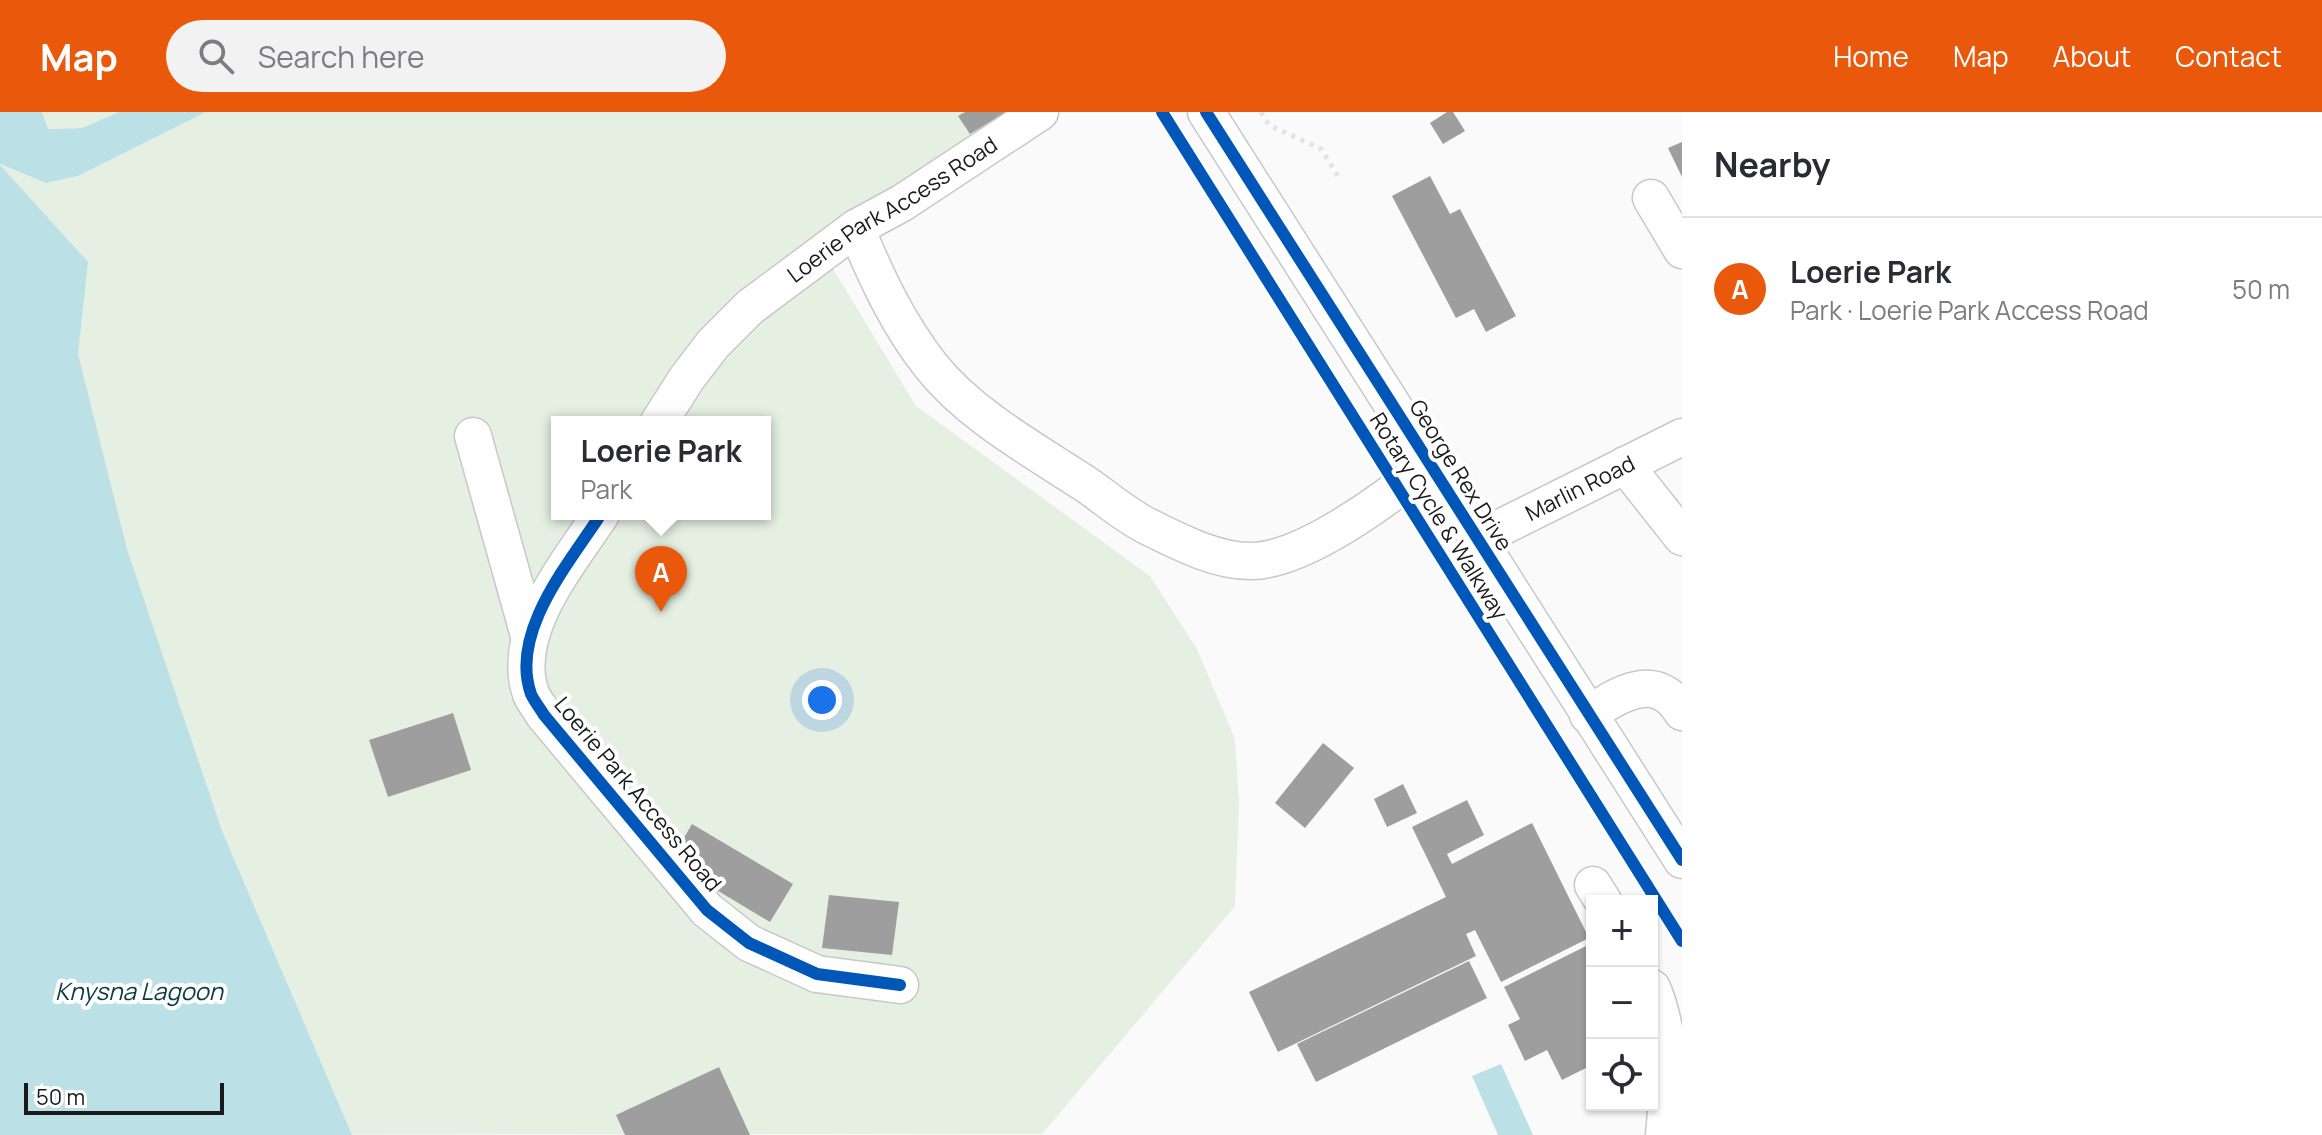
<!DOCTYPE html>
<meta charset="utf-8">
<style>
:root{--surface:#fff;--page:#f2f2f3;--text:#2b2b33;--muted:#7c7c81;--line:#e1e1e2;--accent:#ea580c}
body{margin:0;font-family:Manrope,sans-serif;background:var(--page);color:var(--text)}
.controls{position:absolute;right:24px;bottom:24px;display:grid;overflow:hidden;border-radius:0px;box-shadow:0 2px 6px #0004}
.controls button{width:72px;height:72px;display:grid;place-items:center;padding:0;border:0;border-bottom:2px solid var(--line);background:var(--surface);color:var(--text);font:40px sans-serif}
.scale{position:absolute;left:24px;bottom:20px;width:200px;box-sizing:border-box;padding-left:8px;border:4px solid #191a1a;border-top:0;font-size:22px;line-height:28px;white-space:nowrap;color:#191a1a;-webkit-text-stroke:6px #fff;paint-order:stroke}
.you{position:absolute;left:822px;top:588px;width:28px;height:28px;margin:-20px;border:6px solid #fff;border-radius:50%;background:#1a73e8;box-shadow:0 0 0 12px #1a73e833}
.badge{display:grid;place-items:center;width:52px;height:52px;border-radius:50%;background:var(--accent);color:#fff;font-size:26px;font-weight:700}
.pin{position:absolute;translate:-50% -66px;filter:drop-shadow(0 2px 4px #0008)}
.pin::after{content:'';position:absolute;top:42px;width:28px;height:24px;background:inherit;clip-path:polygon(0 0,100% 0,50% 100%)}
.popup{position:absolute;left:551px;top:304px;width:220px;height:104px;box-sizing:border-box;display:grid;place-content:center;border-radius:0px;background:var(--surface);filter:drop-shadow(0 2px 6px #0005);font-size:26px;white-space:nowrap;color:var(--muted)}
.popup b{font-size:30px;color:var(--text)}
.popup::after{content:'';position:absolute;left:50%;top:100%;margin-left:-16px;border:16px solid transparent;border-top-color:var(--surface)}
.list{margin:0;padding:0;list-style:none}
h2{display:flex;justify-content:space-between;align-items:center;height:104px;margin:0;padding:0 32px;font-size:34px}
h2 small{font-size:26px;font-weight:400;color:var(--muted)}
.list li{display:grid;grid-template-columns:52px 1fr auto;gap:24px;align-items:center;box-sizing:border-box;height:144px;padding:0 32px;border-top:2px solid var(--line)}
.list b{display:block;font-size:30px;white-space:nowrap}
.list p{margin:0;font-size:26px;white-space:nowrap;color:var(--muted)}
.list em{font-size:26px;font-style:normal;color:var(--muted)}
.icon{flex:none;width:44px;height:44px;fill:none;stroke:currentColor;stroke-width:2;stroke-linecap:round;stroke-linejoin:round}
.map{position:relative;flex:none;width:1682px;height:1023px;overflow:hidden}
header{display:flex;align-items:center;gap:48px;box-sizing:border-box;height:112px;padding:0 40px;background:var(--accent);color:#fff}
header strong{font-size:38px}
nav{display:flex;gap:44px;margin-inline-start:auto;font-size:28px}
.search{width:560px;height:72px;background:var(--page);display:flex;align-items:center;gap:20px;box-sizing:border-box;padding:0 28px;border-radius:44px;color:var(--muted);font-size:30px}
main{display:flex}
aside{flex:1;background:var(--surface)}
.map>svg:first-child{display:block}
.green{fill:#e5f0e2;fill-rule:evenodd}
.water{fill:#bbe1e7}
.building{fill:#9e9e9e}
.lines{fill:none;stroke-linecap:round;stroke-linejoin:round}
.minor-casing{stroke:#c7c8c8;stroke-width:39}
.path{stroke:#e2e3e3;stroke-width:5;stroke-dasharray:4 6;stroke-linecap:butt}
.minor{stroke:#fefefe;stroke-width:36}
.cycleway-casing{stroke:#fff;stroke-width:17}
.cycleway{stroke:#0057b8;stroke-width:12}
.labels{text-anchor:middle;stroke-width:8;stroke-linejoin:round;paint-order:stroke}
.street-label{font-size:22px;fill:#191a1a;stroke:#fff}
.water-label{font-size:24px;font-style:italic;fill:#093c43;stroke:#fff}
</style>
<header>
<strong>Map</strong>
<div class="search"><svg class="icon" aria-label="search" viewBox="0 0 24 24"><circle cx="10" cy="10" r="6"/><path d="M15 15l6 6"/></svg>Search here</div>
<nav><a>Home</a><a>Map</a><a>About</a><a>Contact</a></nav>
</header>
<main>
<div class="map">
<svg width="1682" height="1023" viewBox="0 0 1682 1023">
<rect width="100%" height="100%" fill="#fafafb"/>
<g class="green">
<path d="M0,0H119L82,16L47,17Z"/>
<path d="M206,0H1027L815,127L916,294L1150,464L1197,537L1235,627L1239,691L1235,794L1042,1022L0,1023V52L46,71L78,64ZM557,310H765V402H557Z"/>
</g>
<g class="water">
<path d="M0,0H42L48,17L82,16L119,0H206L78,64L46,71L0,52Z"/>
<path d="M0,53L88,150L78,242L127,437L222,719L352,1023H0Z"/>
<path d="M1501,952L1533,1023H1498L1472,964Z"/>
</g>
<g class="building">
<path d="M965,0H1006L970,22L958,4Z"/>
<path d="M1447,0H1453L1465,19L1443,32L1430,11Z"/>
<path d="M1682,30V65L1668,36Z"/>
<path d="M1430,64L1450,102L1460,97L1516,204L1486,220L1474,197L1456,206L1392,84Z"/>
<path d="M453,601L471,658L388,685L369,628Z"/>
<path d="M1323,631L1354,656L1305,716L1275,691Z"/>
<path d="M1403,672L1417,701L1387,715L1374,687Z"/>
<path d="M1467,688L1484,723L1447,742L1452,752L1532,711L1589,826L1501,870L1475,818L1466,822L1476,844L1278,940L1249,880L1446,785L1412,715Z"/>
<path d="M692,712L793,772L770,810L670,750Z"/>
<path d="M829,783L899,790L892,843L822,836Z"/>
<path d="M1592,831V953L1562,968L1547,938L1525,949L1508,913L1520,907L1504,875Z"/>
<path d="M1469,849L1487,886L1316,970L1297,932Z"/>
<path d="M719,955L750,1023H625L616,1003Z"/>
</g>
<g class="lines">
<defs>
<g id="minor">
<path d="M1206,0L1682,748"/>
<path d="M1651,86L1682,138"/>
<path d="M856,116C876,165 898,212 931,254C970,303 1032,337 1084,371C1105,385 1126,404 1149,415C1179,430 1218,450 1252,449C1305,448 1389,385 1430,351"/>
<path id="s1" d="M659,310L687,266L713,232L750,195L856,116L902,91L1040,0"/>
<path d="M473,324L530,527"/>
<path d="M1625,353L1682,425"/>
<path d="M601,402C570,450 509,520 531,582C534,589 540,596 544,603L707,798L749,831L817,862L900,873"/>
<path id="s2" d="M1478,427L1682,325"/>
<path d="M1588,603C1618,582 1657,558 1682,600"/>
<path d="M1593,773L1603,789"/>
<path d="M1652,876C1672,923 1669,973 1664,1023"/>
</g>
</defs>
<use href="#minor" class="minor-casing"/>
<path class="path" d="M1261,0L1269,13L1321,37L1338,64"/>
<use href="#minor" class="minor"/>
<defs>
<g id="cycleway">
<path d="M1162,0L1682,829"/>
<path d="M1206,0L1682,748"/>
<path d="M601,402C570,450 509,520 531,582C534,589 540,596 544,603L707,798L749,831L817,862L900,873"/>
</g>
</defs>
<use href="#cycleway" class="cycleway-casing"/>
<use href="#cycleway" class="cycleway"/>
</g>
<g class="labels">
<g class="street-label">
<text dy="8" stroke="none"><textPath href="#s1" startOffset="320">Loerie Park Access Road</textPath></text>
<text transform="translate(1461 363) rotate(58)" y="8">George Rex Drive</text>
<text dy="8" stroke="none"><textPath href="#s2" startOffset="114">Marlin Road</textPath></text>
<text transform="translate(1439 404) rotate(58)" y="8">Rotary Cycle &amp; Walkway</text>
<text transform="translate(638 682) rotate(50)" y="8">Loerie Park Access Road</text>
</g>
<g class="water-label">
<text x="139" y="888">Knysna Lagoon</text>
</g>
</g>
</svg>
<div class="controls">
<button>+</button>
<button>−</button>
<button><svg class="icon" aria-label="locate" viewBox="0 0 24 24"><circle cx="12" cy="12" r="6"/><path d="M12 2v4M12 18v4M2 12h4M18 12h4"/></svg></button>
</div>
<div class="scale">50 m</div>
<div class="you"></div>
<div class="pin badge" style="left:661px;top:500px">A</div>
<div class="popup"><b>Loerie Park</b>Park</div>
</div>
<aside>
<h2>Nearby<small></small></h2>
<ul class="list">
<li><span class="badge">A</span><div><b>Loerie Park</b><p>Park · Loerie Park Access Road</p></div><em>50 m</em></li>
</ul>
</aside>
</main>
